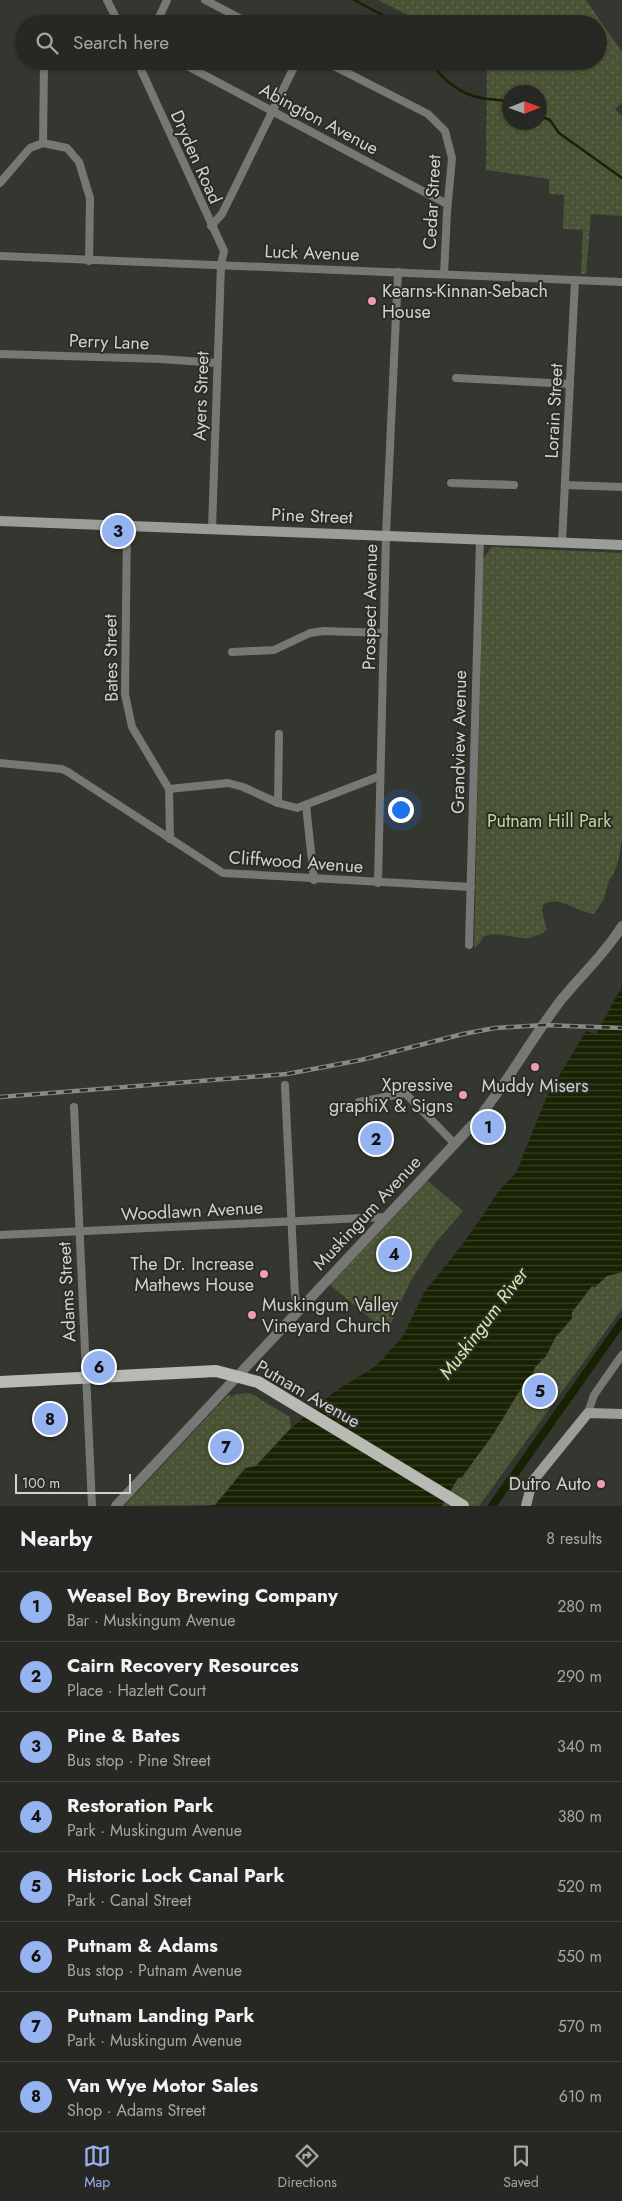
<!DOCTYPE html>
<meta charset="utf-8">
<style>
:root{--surface:#272824;--page:#2f302c;--text:#f1f3f6;--muted:#a4a6a6;--line:#434441;--accent:#95b2f1}
body{margin:0;font-family:Jost,sans-serif;background:var(--page);color:var(--text)}
.compass{position:absolute;left:502px;top:85px;width:45px;height:45px;border-radius:50%;background:var(--surface);box-shadow:0 1px 4px #0004;rotate:89deg}
.scale{position:absolute;left:15px;bottom:12px;width:116px;box-sizing:border-box;padding-left:5px;border:2px solid #d0d2ce;border-top:0;font-size:14px;line-height:18px;white-space:nowrap;color:#d0d2ce;-webkit-text-stroke:4px #2a2c26;paint-order:stroke}
.you{position:absolute;left:400px;top:809px;width:18px;height:18px;margin:-12px;border:4px solid #fff;border-radius:50%;background:#1a73e8;box-shadow:0 0 0 8px #1a73e833}
.badge{display:grid;place-items:center;width:32px;height:32px;border-radius:50%;background:var(--accent);color:#111;font-size:16px;font-weight:700}
.pin{position:absolute;translate:-50% -50%;border:2px solid #fff;box-shadow:0 1px 5px #0006}
.list{margin:0;padding:0;list-style:none}
h2{display:flex;justify-content:space-between;align-items:center;height:65px;margin:0;padding:0 20px;font-size:21px}
h2 small{font-size:16px;font-weight:400;color:var(--muted)}
.list li{display:grid;grid-template-columns:32px 1fr auto;gap:15px;align-items:center;box-sizing:border-box;height:70px;padding:0 20px;border-top:1px solid var(--line)}
.list b{display:block;font-size:19px;white-space:nowrap}
.list p{margin:0;font-size:16px;white-space:nowrap;color:var(--muted)}
.list em{font-size:16px;font-style:normal;color:var(--muted)}
.icon{flex:none;width:28px;height:28px;fill:none;stroke:currentColor;stroke-width:2;stroke-linecap:round;stroke-linejoin:round}
.map{position:relative;flex:none;width:622px;height:1506px;overflow:hidden}
.search{position:absolute;background:var(--surface);box-shadow:0 1px 4px #0004;left:15px;right:15px;top:15px;height:55px;display:flex;align-items:center;gap:12px;box-sizing:border-box;padding:0 18px;border-radius:28px;color:var(--muted);font-size:19px}
.sheet{height:625px;background:var(--surface)}
nav{display:flex;justify-content:space-around;align-items:center;box-sizing:border-box;height:70px;border-top:1px solid var(--line);background:var(--surface);font-size:14px;color:var(--muted)}
nav a{display:grid;justify-items:center;gap:2px}
nav .on{color:var(--accent)}
.map>svg:first-child{display:block}
.park{fill:url(#park-dots);fill-rule:evenodd}
.water{fill:url(#water-rules)}
.lines{fill:none;stroke-linecap:round;stroke-linejoin:round}
.stream{stroke:#192103;stroke-width:2.5}
.canal{stroke:#192103;stroke-width:8}
.minor{stroke:#777875;stroke-width:8}
.tertiary{stroke:#777875;stroke-width:10}
.secondary{stroke:#9b9d98;stroke-width:10}
.primary{stroke:#b8bab4;stroke-width:12}
.rail-casing{stroke:#888a85;stroke-width:4.5}
.rail{stroke:#2a2c26;stroke-width:2.5;stroke-dasharray:8;stroke-linecap:butt}
.poi-dot{fill:#ef9ab8;stroke:#2a2c26;stroke-width:2}
.labels{text-anchor:middle;stroke-width:4;stroke-linejoin:round;paint-order:stroke}
.street-label{font-size:18px;fill:#d0d2ce;stroke:#2a2c26}
.poi-label{font-size:18px;fill:#d0d2ce;stroke:#2a2c26;text-anchor:end}
.park-label{font-size:18px;fill:#c1d691;stroke:#2a2c26}
.water-label{font-size:19px;font-style:italic;fill:#d4eaa3;stroke:#2a2c26}
</style>
<div class="map">
<svg width="622" height="1506" viewBox="0 0 622 1506">
<defs>
<pattern id="park-dots" width="8" height="8" patternUnits="userSpaceOnUse" patternTransform="scale(1.25)"><rect width="8" height="8" fill="#4a5335"/><path d="M2 2h.1M6 6h.1" fill="none" stroke="#636b51" stroke-width="1.8" stroke-linecap="round"/></pattern>
<pattern id="water-rules" width="6" height="5" patternUnits="userSpaceOnUse" patternTransform="scale(1.25)"><rect width="6" height="5" fill="#192103"/><path d="M0 2.5h6" fill="none" stroke="#394027"/></pattern>
</defs>
<rect width="100%" height="100%" fill="#343630"/>
<g class="park">
<path d="M378,0H586L622,52V103L615,109L622,116V216L591,214L586,274H581L583,230L563,229L564,195L549,194V179L486,170L487,61H598V24H426ZM510,92H540V122H510Z"/>
<path d="M491,547L622,553V840L618,862L613,875L609,880L604,899L594,914C577,912 558,894 543,905L542,911L547,930C520,949 505,927 483,937L480,943L474,948L483,560Z"/>
<path d="M427,1180L463,1211L436,1242L410,1282L387,1332L330,1285Z"/>
<path d="M622,1272V1309L479,1506H442L458,1478L462,1477L494,1433L523,1385L532,1377L535,1367L546,1356L555,1338L572,1318V1312L592,1286H595L607,1276Z"/>
<path d="M250,1393L290,1417L291,1428L256,1466L245,1468L215,1505L124,1506L229,1394L232,1397L236,1394Z"/>
</g>
<path class="water" d="M622,986V1272L607,1276L595,1287L592,1286L572,1312V1318L555,1338L546,1356L535,1367L532,1377L523,1385L494,1433L462,1477L458,1478L442,1506H205L215,1505L246,1468L256,1466L291,1428L334,1392L376,1366L403,1336L425,1291L463,1244L501,1188L516,1173L547,1096L586,1031L596,1034Z"/>
<g class="lines">
<g class="stream">
<path d="M354,0L399,24"/>
<path d="M431,61C441,79 461,95 482,98C491,100 500,99 510,102"/>
<path d="M540,116L550,120L559,133L622,178"/>
</g>
<path class="canal" d="M492,1506L622,1322"/>
<g class="minor">
<path d="M107,0L119,24"/>
<path d="M205,0L251,24"/>
<path d="M156,24L167,0"/>
<path d="M137,61L224,251L221,265L212,529"/>
<path d="M178,61L447,204"/>
<path d="M324,61L428,114L445,131L452,158L447,212L444,274"/>
<path d="M43,143L44,64"/>
<path d="M0,183L30,148L43,143L67,148L79,162L90,198L89,261"/>
<path d="M211,226L222,214L297,61"/>
<path d="M0,256L622,282"/>
<path d="M0,354L161,359L217,363"/>
<path d="M456,378L570,384"/>
<path d="M451,483L514,485"/>
<path d="M565,485L622,487"/>
<path d="M127,525L125,694L132,727L169,789L170,839"/>
<path d="M562,543L575,280"/>
<path d="M232,652L274,650L310,633L324,631L384,633"/>
<path d="M0,763L62,769L68,772L223,873L471,887"/>
<path d="M169,789L228,783L243,787L278,803L297,808L380,776"/>
<path d="M278,803L279,734"/>
<path d="M306,805L314,880"/>
<path d="M378,883L386,535L398,272"/>
<path d="M469,945L480,539"/>
<path d="M285,1085L295,1295L298,1311"/>
<path d="M359,1102L405,1093L454,1143"/>
<path d="M74,1107L92,1506"/>
<path d="M0,1235L385,1217"/>
<path d="M588,1413L594,1395L622,1355"/>
</g>
<path class="tertiary" d="M116,1506L477,1120C508,1082 531,1039 561,1000C581,975 605,954 622,926"/>
<g class="secondary">
<path d="M0,521L622,545"/>
<path d="M526,1506L532,1482L588,1413L622,1414"/>
</g>
<path class="primary" d="M0,1382L216,1371L258,1382L463,1506"/>
<defs>
<path id="rail" d="M0,1097L287,1074L361,1060L463,1034L495,1028L544,1025L622,1028"/>
</defs>
<use href="#rail" class="rail-casing"/>
<use href="#rail" class="rail"/>
</g>
<g class="poi-dot">
<circle cx="372" cy="301" r="5"/>
<circle cx="535" cy="1067" r="5"/>
<circle cx="463" cy="1095" r="5"/>
<circle cx="264" cy="1274" r="5"/>
<circle cx="252" cy="1315" r="5"/>
<circle cx="601" cy="1484" r="5"/>
</g>
<g class="labels">
<g class="street-label">
<text transform="translate(319 119) rotate(28)" y="6">Abington Avenue</text>
<text transform="translate(196 157) rotate(66)" y="6">Dryden Road</text>
<text transform="translate(432 202) rotate(-87)" y="6">Cedar Street</text>
<text transform="translate(312 253) rotate(2)" y="6">Luck Avenue</text>
<text transform="translate(109 342) rotate(2)" y="6">Perry Lane</text>
<text transform="translate(201 396) rotate(-88)" y="6">Ayers Street</text>
<text transform="translate(554 411) rotate(-87)" y="6">Lorain Street</text>
<text transform="translate(312 516) rotate(2)" y="6">Pine Street</text>
<text transform="translate(370 607) rotate(-89)" y="6">Prospect Avenue</text>
<text transform="translate(111 658) rotate(-91)" y="6">Bates Street</text>
<text transform="translate(459 742) rotate(-89)" y="6">Grandview Avenue</text>
<text transform="translate(296 862) rotate(4)" y="6">Cliffwood Avenue</text>
<text transform="translate(192 1211) rotate(-3)" y="6">Woodlawn Avenue</text>
<text transform="translate(367 1213) rotate(-47)" y="6">Muskingum Avenue</text>
<text transform="translate(67 1292) rotate(-93)" y="6">Adams Street</text>
<text transform="translate(308 1394) rotate(30)" y="6">Putnam Avenue</text>
</g>
<g class="poi-label">
<text x="382" y="297" text-anchor="start">Kearns-Kinnan-Sebach<tspan x="382" dy="21">House</tspan></text>
<text x="453" y="1091">Xpressive<tspan x="453" dy="21">graphiX &amp; Signs</tspan></text>
<text x="535" y="1092" text-anchor="middle">Muddy Misers</text>
<text x="254" y="1270">The Dr. Increase<tspan x="254" dy="21">Mathews House</tspan></text>
<text x="262" y="1311" text-anchor="start">Muskingum Valley<tspan x="262" dy="21">Vineyard Church</tspan></text>
<text x="591" y="1490">Dutro Auto</text>
</g>
<g class="park-label">
<text x="549" y="827">Putnam Hill Park</text>
</g>
<g class="water-label">
<text transform="translate(483 1323) rotate(-53)" y="7">Muskingum River</text>
</g>
</g>
</svg>
<svg class="compass" viewBox="-18 -18 36 36"><path d="M0-13l5 13h-10z" fill="#e53935"/><path d="M0 13l5-13h-10z" fill="#a4a6a6"/></svg>
<div class="scale">100 m</div>
<div class="you"></div>
<div class="pin badge" style="left:488px;top:1127px">1</div>
<div class="pin badge" style="left:376px;top:1139px">2</div>
<div class="pin badge" style="left:118px;top:531px">3</div>
<div class="pin badge" style="left:394px;top:1254px">4</div>
<div class="pin badge" style="left:540px;top:1391px">5</div>
<div class="pin badge" style="left:99px;top:1367px">6</div>
<div class="pin badge" style="left:226px;top:1447px">7</div>
<div class="pin badge" style="left:50px;top:1419px">8</div>
<div class="search"><svg class="icon" aria-label="search" viewBox="0 0 24 24"><circle cx="10" cy="10" r="6"/><path d="M15 15l6 6"/></svg>Search here</div>
</div>
<section class="sheet">
<h2>Nearby<small>8 results</small></h2>
<ul class="list">
<li><span class="badge">1</span><div><b>Weasel Boy Brewing Company</b><p>Bar · Muskingum Avenue</p></div><em>280 m</em></li>
<li><span class="badge">2</span><div><b>Cairn Recovery Resources</b><p>Place · Hazlett Court</p></div><em>290 m</em></li>
<li><span class="badge">3</span><div><b>Pine &amp; Bates</b><p>Bus stop · Pine Street</p></div><em>340 m</em></li>
<li><span class="badge">4</span><div><b>Restoration Park</b><p>Park · Muskingum Avenue</p></div><em>380 m</em></li>
<li><span class="badge">5</span><div><b>Historic Lock Canal Park</b><p>Park · Canal Street</p></div><em>520 m</em></li>
<li><span class="badge">6</span><div><b>Putnam &amp; Adams</b><p>Bus stop · Putnam Avenue</p></div><em>550 m</em></li>
<li><span class="badge">7</span><div><b>Putnam Landing Park</b><p>Park · Muskingum Avenue</p></div><em>570 m</em></li>
<li><span class="badge">8</span><div><b>Van Wye Motor Sales</b><p>Shop · Adams Street</p></div><em>610 m</em></li>
</ul>
</section>
<nav>
<a class="on"><svg class="icon" aria-label="map" viewBox="0 0 24 24"><path d="M3 6l6-2 6 2 6-2v14l-6 2-6-2-6 2zM9 4v14M15 6v14"/></svg>Map</a>
<a><svg class="icon" aria-label="directions" viewBox="0 0 24 24"><path d="M12 3l9 9-9 9-9-9zM9 14v-3h6M13 9l2 2-2 2"/></svg>Directions</a>
<a><svg class="icon" aria-label="saved" viewBox="0 0 24 24"><path d="M7 4h10v16l-5-4-5 4z"/></svg>Saved</a>
</nav>
